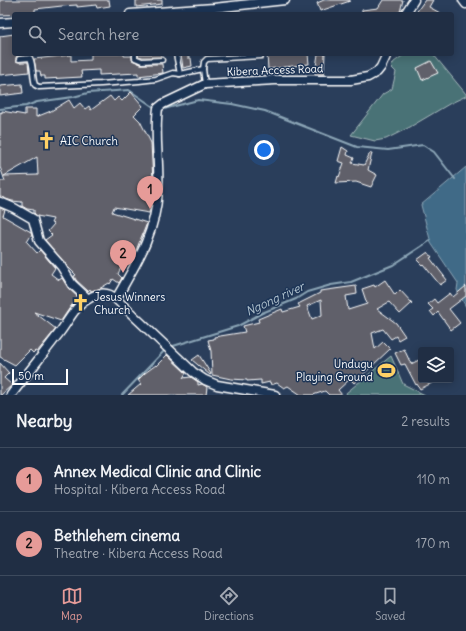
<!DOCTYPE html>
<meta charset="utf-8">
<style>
:root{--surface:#202e44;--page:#28364b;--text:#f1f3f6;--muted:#a2a8b2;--line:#3d4a5d;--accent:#e69b98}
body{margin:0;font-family:Delius,sans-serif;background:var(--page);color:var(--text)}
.controls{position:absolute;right:12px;bottom:12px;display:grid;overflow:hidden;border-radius:4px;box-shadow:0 2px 10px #0003}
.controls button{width:36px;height:36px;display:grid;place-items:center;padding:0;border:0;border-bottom:1px solid var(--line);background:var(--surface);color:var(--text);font:20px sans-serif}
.scale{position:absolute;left:12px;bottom:10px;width:56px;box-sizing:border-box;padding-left:4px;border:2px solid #fff;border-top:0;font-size:11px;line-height:14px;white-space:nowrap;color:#fff;-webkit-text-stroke:3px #1d3557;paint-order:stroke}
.you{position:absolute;left:264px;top:150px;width:14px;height:14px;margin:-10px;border:3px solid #fff;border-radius:50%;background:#1a73e8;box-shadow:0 0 0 6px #1a73e833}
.badge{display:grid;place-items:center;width:26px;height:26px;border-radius:50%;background:var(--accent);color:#111;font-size:13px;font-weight:700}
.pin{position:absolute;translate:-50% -33px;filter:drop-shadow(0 1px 2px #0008)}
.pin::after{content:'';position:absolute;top:21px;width:14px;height:12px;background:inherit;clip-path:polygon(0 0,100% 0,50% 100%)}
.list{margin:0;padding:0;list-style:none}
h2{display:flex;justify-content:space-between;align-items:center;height:52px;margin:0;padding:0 16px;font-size:17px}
h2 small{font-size:13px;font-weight:400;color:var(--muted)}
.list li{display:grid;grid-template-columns:26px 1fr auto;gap:12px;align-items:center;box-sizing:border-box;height:64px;padding:0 16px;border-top:1px solid var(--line)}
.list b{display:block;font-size:15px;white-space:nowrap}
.list p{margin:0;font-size:13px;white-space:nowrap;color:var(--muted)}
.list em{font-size:13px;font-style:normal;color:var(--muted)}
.icon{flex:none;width:22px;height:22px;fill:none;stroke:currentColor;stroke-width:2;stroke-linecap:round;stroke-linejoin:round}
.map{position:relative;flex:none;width:466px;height:395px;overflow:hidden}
.search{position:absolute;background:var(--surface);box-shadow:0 2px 10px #0003;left:12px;right:12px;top:12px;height:44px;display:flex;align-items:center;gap:10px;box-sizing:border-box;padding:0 14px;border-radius:4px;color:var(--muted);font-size:15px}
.sheet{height:180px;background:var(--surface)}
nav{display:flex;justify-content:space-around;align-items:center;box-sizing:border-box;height:56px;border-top:1px solid var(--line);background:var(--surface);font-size:11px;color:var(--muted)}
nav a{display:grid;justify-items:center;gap:2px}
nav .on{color:var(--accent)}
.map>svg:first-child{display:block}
.green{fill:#4a7276;stroke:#a4b8ba}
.water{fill:#406b87;stroke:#8ca6b7}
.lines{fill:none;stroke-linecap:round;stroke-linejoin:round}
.stream{stroke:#8ca6b7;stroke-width:2}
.building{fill:#60606a;stroke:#fff;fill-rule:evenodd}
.service-casing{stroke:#fff;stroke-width:7}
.minor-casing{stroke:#fff;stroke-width:11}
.service{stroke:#1d3557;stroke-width:4}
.minor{stroke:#1d3557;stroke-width:8}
.labels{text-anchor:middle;stroke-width:3;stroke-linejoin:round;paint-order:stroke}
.street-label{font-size:11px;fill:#fff;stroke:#1d3557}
.poi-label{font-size:11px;fill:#fff;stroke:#1d3557;text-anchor:start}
.water-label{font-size:12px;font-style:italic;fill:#b3c4cf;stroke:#1d3557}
</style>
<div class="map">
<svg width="466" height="395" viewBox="0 0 466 395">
<rect width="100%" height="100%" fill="#2a3e5b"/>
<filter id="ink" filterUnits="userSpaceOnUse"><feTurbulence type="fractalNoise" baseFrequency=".025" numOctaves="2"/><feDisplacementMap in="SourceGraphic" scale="8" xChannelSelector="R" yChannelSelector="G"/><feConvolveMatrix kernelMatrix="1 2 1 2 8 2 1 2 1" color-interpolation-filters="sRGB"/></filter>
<g filter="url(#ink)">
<g class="green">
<path d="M405,54H433L466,94V96L449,104L410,127L386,139L375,141L351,135L383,94L392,89L396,72L391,67L394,62Z"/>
<path d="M391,356L403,384L425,395H347L346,393Z"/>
</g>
<path class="water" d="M466,167V307L457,290L458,283L431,243L421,205Z"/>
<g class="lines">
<g class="stream">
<path d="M0,109L26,106L37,102L73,97L88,93L129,90L155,108"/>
<path d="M160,110L198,100L232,104L265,111L357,147L388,150L423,145L434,152L455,179"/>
<path d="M170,347L238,326L262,313L296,299L307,292L331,285L351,282L393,265L431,240"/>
<path d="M122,395L165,350"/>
</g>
</g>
<g class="building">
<path d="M0,0H109L110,6L97,8L96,5L77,7V5L62,6L35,9V14L0,15Z"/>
<path d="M136,0H162V4L136,7Z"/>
<path d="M324,0H350V1L320,11L317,3Z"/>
<path d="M383,0H403L400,12L388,14H362V10L378,8Z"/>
<path d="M425,0H433L429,7L442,14H415Z"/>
<path d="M14,34V54L29,55L17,56L16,58V61L19,62H28L29,72L0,75V36Z"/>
<path d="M91,54H124V56H132V60L141,64H162L163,73L138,76V73L99,75V70L81,71L82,77L45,79V76H41L40,71H36L34,59L71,55V61L91,60Z"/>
<path d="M138,54H161V57H143L138,56Z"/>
<path d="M181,54H188V58H191L192,66L183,68Z"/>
<path d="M267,54H308L309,64L268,69Z"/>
<path d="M318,54H325L324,74H315Z"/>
<path d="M431,61L438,73L422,80L417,68Z"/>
<path d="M22,84L23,93L0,96V86Z"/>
<path d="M131,92L143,106L134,115L140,121L151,143L153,181V186H150L148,205L151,206L149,213L114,207L112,212L147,223L133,258L129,256L125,264L123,263L118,274L122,278L119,283L113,279L110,284L109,283L99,289L91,291L90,289L88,291L76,280L74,276L76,275L68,267L45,240L52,235L48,231L54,224L51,223L53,219L37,216L34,213V210L27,209L22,206V202L12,201L0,197V181H5L0,167V112L2,113V111L25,115V109H36V117L51,111L69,100L74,108L80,103L85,109L89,106L91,110L110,96L114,101L118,97L122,101ZM37,157L38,175L4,176Z"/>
<path d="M342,147L348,151L347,155L354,158L352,163L364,165L370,153H372L368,170L377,175L371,187L356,182L336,183L338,176L339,177L344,163L338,161Z"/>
<path d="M0,208L5,210L3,216L31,232L32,234L27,242L37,253L40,250L55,268L51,274L59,280L62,278L68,288L79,298L71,306L61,321L34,312L56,329L37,352L35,351L33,353L30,350L15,365L0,357Z"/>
<path d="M428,252L432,257L430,258L447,280L440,285L423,264L422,265L417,260Z"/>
<path d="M385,280L395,295L400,290L412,303L400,314L389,302L377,309L396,323L405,336L398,340L396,336L391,339L383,329L372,333L375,349L383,342L390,349L354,383L350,379L338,390L342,395H329L325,391L313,395H301L288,386L284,388L277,383L271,385L270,382L261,384V380L247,381V380L231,379L212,375L211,351L208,340L214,339V337L245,332L243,326L259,322L258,319L282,309L283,312L300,307L298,304L320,293V291L356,286L357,294L346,296L348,310L367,304L362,289L374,285L375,287ZM321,300L322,315L312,319L307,306Z"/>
<path d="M466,286V296L449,309L460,323L451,330L438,312L434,316L430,311L433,309L428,304L434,299L437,303L450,293L453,297Z"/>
<path d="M404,349L411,364L419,360L421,364V380H438L420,389L417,384L416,385L405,364L401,365L395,353Z"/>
<path d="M167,355L186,373L183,378L191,377L198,382V385L202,384L207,387L206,395H128L141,384L138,380L145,373L156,365V366Z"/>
<path d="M199,355L211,374L210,375L192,360Z"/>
<path d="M0,363L9,373L4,378L12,385L1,395H0Z"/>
</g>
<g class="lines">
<defs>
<g id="service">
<path d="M135,54V58L142,61L162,60"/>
<path d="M176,54L180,74"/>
<path d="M19,59L30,58C34,66 32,76 35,85L39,87L101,84L139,81L156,79L173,73L180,74L203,69L205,84"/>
<path d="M203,69L204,62L207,59L261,56"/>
</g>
<g id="minor">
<path d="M463,0L466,4"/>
<path d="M130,14L214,8L285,0"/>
<path d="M405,14L414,0"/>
<path d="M0,23L14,22"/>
<path d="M0,202L14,208L33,219L39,241L61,266L72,284L88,299"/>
<path d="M11,395C27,374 44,353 60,332C69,320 75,306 88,299C97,293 107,291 116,299"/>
<path d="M275,395L217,385L205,380L193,372L116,299C137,262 155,235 158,191C160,164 154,136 158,108L163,104L205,84L275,80H351L368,77L377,72L381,67L387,54"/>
</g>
</defs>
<use href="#service" class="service-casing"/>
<use href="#minor" class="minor-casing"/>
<use href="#service" class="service"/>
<use href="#minor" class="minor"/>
</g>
</g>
<defs>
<symbol id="church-bare" viewBox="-9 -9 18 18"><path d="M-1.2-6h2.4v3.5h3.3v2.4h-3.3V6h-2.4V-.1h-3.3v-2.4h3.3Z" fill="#ffd166" stroke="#1d3557" stroke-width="2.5" paint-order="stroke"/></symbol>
<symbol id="stadium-bare" viewBox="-9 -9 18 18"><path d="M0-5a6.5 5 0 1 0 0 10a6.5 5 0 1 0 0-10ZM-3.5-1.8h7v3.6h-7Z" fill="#ffd166" stroke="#1d3557" stroke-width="2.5" paint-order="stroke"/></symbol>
</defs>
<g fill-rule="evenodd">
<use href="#church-bare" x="34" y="128" width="25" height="25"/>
<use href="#church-bare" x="68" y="290" width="25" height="25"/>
<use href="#stadium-bare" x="374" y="358" width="25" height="25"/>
</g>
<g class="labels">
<g class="street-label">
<text transform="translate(275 70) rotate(-2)" y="4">Kibera Access Road</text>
</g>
<g class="poi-label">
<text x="60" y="145">AIC Church</text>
<text x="94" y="301">Jesus Winners<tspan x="94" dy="13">Church</tspan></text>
<text x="373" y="368" text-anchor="end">Undugu<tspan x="373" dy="13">Playing Ground</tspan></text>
</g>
<g class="water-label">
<text transform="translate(275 299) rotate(-25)" y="4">Ngong river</text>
</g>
</g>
</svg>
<div class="controls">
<button><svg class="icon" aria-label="layers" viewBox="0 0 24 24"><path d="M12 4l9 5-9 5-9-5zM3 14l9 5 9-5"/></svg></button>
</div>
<div class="scale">50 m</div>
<div class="you"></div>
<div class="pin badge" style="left:150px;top:209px">1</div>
<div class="pin badge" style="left:123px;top:273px">2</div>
<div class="search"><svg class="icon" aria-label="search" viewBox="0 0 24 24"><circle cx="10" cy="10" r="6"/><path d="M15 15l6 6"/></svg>Search here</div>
</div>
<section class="sheet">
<h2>Nearby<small>2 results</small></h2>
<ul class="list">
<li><span class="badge">1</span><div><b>Annex Medical Clinic and Clinic</b><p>Hospital · Kibera Access Road</p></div><em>110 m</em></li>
<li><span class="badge">2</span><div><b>Bethlehem cinema</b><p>Theatre · Kibera Access Road</p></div><em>170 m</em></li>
</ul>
</section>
<nav>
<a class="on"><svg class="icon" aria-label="map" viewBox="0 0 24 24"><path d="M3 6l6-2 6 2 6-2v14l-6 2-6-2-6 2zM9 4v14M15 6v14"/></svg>Map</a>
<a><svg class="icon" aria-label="directions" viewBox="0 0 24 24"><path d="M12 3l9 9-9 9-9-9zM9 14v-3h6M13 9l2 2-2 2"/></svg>Directions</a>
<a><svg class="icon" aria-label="saved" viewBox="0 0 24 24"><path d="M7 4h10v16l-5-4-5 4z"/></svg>Saved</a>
</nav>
